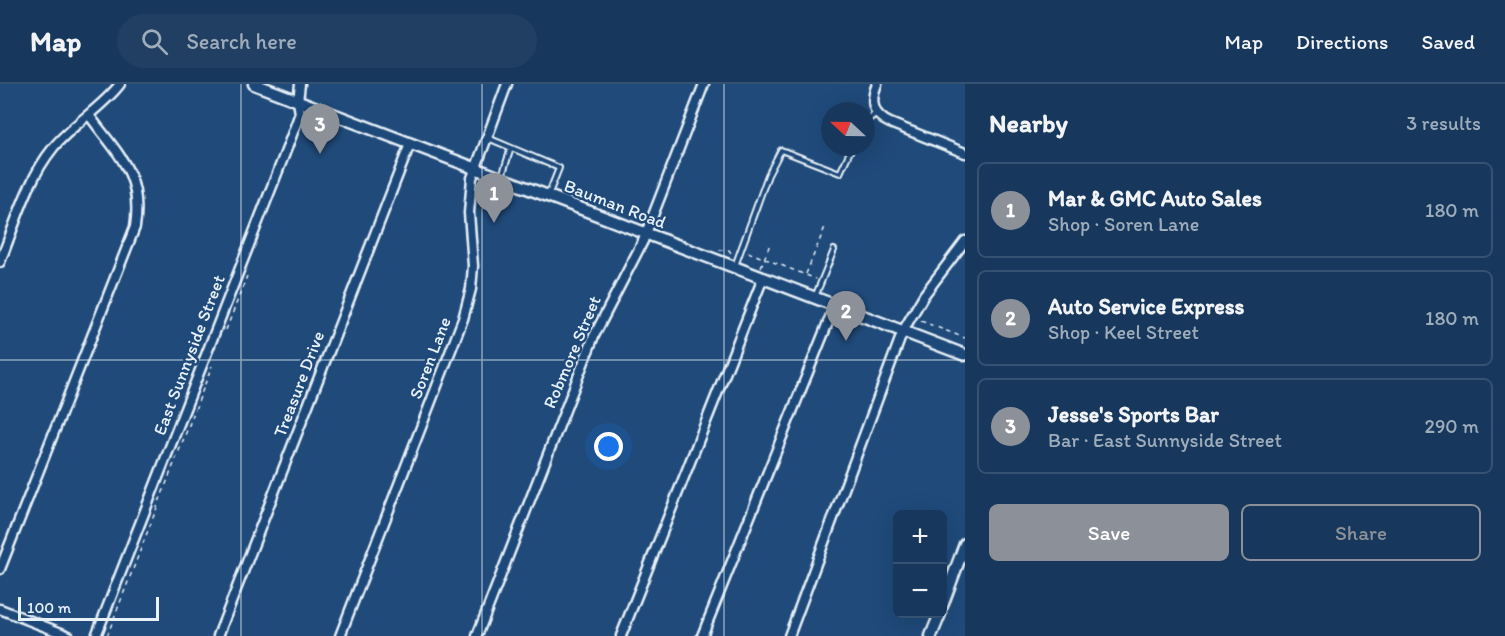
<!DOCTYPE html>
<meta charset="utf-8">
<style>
:root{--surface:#17385c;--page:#203f62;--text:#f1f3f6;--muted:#9eacbb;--line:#365272;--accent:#8c9099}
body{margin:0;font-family:Itim,sans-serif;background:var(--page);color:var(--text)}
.controls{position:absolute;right:18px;bottom:18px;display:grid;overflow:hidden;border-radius:9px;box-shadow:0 6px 24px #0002}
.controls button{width:54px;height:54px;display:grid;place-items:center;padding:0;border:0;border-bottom:2px solid var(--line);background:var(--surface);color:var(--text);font:30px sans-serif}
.compass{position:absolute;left:821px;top:18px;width:54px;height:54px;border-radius:50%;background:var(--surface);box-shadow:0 6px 24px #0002;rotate:292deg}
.scale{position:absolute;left:18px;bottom:15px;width:141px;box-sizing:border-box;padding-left:6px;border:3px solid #e8f1f8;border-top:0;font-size:16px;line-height:21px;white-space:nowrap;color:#e8f1f8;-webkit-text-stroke:4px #1f4a7a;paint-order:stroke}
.you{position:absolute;left:609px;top:363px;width:21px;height:21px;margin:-15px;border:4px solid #fff;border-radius:50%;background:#1a73e8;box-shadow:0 0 0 9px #1a73e833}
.badge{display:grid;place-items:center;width:39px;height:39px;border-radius:50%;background:var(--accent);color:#fff;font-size:20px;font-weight:700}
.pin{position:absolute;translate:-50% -50px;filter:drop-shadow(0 2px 3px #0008)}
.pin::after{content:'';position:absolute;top:32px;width:21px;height:18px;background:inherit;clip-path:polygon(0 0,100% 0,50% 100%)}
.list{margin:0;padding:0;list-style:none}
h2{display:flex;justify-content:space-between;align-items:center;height:78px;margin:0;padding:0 24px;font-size:26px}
h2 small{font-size:20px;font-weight:400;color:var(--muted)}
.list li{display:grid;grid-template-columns:39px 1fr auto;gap:18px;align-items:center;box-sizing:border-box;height:96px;margin:0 12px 12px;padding:0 12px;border:2px solid var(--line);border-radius:9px}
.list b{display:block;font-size:22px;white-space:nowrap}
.list p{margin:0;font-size:20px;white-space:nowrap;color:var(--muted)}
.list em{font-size:20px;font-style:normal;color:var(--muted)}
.actions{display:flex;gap:12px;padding:18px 24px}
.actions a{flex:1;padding:14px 0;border:2px solid var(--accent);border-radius:9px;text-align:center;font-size:21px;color:var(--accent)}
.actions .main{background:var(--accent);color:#fff}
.icon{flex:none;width:33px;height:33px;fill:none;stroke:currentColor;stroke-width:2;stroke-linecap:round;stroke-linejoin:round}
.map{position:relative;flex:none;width:965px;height:552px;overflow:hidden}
header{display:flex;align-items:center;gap:36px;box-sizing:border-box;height:84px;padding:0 30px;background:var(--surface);border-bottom:2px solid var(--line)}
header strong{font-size:28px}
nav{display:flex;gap:33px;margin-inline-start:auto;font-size:21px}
.search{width:420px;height:54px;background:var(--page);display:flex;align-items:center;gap:15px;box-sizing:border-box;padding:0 21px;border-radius:33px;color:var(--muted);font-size:22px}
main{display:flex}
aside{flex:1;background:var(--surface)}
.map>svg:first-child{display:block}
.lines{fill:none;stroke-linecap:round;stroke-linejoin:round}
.service-casing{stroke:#e8f1f8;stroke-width:8}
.minor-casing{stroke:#e8f1f8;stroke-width:13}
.tertiary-casing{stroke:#e8f1f8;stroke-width:15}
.path{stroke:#e8f1f8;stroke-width:1.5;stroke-dasharray:4.5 4.5;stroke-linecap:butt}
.service{stroke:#1f4a7a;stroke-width:4}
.minor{stroke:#1f4a7a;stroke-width:8}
.tertiary{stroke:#1f4a7a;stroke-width:10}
.grid{fill:none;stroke:#e8f1f8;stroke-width:1.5;stroke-opacity:0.55}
.labels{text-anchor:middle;stroke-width:5;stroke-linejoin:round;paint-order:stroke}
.street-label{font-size:18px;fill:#e8f1f8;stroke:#1f4a7a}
</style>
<header>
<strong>Map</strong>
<div class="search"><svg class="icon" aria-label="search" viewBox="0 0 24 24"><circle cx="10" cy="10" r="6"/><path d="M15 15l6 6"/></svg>Search here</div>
<nav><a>Map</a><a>Directions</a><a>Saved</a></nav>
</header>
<main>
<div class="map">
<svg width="965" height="552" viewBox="0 0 965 552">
<rect width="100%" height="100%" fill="#1f4a7a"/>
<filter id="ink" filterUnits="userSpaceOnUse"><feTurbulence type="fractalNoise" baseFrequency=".0167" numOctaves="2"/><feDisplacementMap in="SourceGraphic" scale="12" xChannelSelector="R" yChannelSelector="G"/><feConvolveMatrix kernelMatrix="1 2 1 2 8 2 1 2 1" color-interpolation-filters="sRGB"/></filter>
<g filter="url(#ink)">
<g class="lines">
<defs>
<g id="service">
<path d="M866,38L876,29"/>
<path d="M488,54L559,84L548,112"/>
<path d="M502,92L511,64"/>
<path d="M735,182L768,91L781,66L840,89L852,63"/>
<path d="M815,213L834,166"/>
</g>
<g id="minor">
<path d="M877,0C870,17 872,31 890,39L965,69"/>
<path d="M0,178C15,141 27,96 53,64C72,40 101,25 120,0"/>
<path d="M0,485L135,143C143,90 118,71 89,31"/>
<path d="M0,525L69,552"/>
<path d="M96,552L287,64L300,29L298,17L300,0"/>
<path d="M218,552L410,60"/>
<path d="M340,552L463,235L471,205L473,182L469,129L472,94L507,0"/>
<path d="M477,552L594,252L643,157L704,0"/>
<path d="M621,552L763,194"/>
<path d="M702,552L835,221"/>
<path d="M789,552L903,247L924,211L965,157"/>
</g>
<g id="tertiary">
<path d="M254,0L965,271"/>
<path d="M942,522L965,460"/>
<path d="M931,552L940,530"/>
</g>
</defs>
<use href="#service" class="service-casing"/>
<use href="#minor" class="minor-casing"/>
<use href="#tertiary" class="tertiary-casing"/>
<g class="path">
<path d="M719,166H729L731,169"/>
<path d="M748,168L816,195"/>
<path d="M761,183L770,160"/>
<path d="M806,190L825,143"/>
<path d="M921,237L965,254"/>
<path d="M226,246L247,192"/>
<path d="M107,552L212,282"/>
</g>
<use href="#service" class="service"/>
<use href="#minor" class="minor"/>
<use href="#tertiary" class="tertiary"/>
</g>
</g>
<path class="grid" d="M241,0V552M482,0V552M724,0V552M0,276H965"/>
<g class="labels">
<g class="street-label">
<text transform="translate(615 120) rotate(21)" y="6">Bauman Road</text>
<text transform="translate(572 268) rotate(-67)" y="6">Robmore Street</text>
<text transform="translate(189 271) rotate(-69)" y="6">East Sunnyside Street</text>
<text transform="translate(430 274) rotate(-69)" y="6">Soren Lane</text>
<text transform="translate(299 300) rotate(-69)" y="6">Treasure Drive</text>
</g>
</g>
</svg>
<div class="controls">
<button>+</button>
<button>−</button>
</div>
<svg class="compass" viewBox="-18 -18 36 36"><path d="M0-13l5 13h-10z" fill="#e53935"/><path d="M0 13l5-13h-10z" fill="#9eacbb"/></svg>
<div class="scale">100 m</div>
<div class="you"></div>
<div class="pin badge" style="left:494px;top:139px">1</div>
<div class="pin badge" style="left:846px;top:257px">2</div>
<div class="pin badge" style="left:320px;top:70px">3</div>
</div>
<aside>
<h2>Nearby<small>3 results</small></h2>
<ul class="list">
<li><span class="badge">1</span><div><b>Mar &amp; GMC Auto Sales</b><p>Shop · Soren Lane</p></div><em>180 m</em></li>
<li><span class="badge">2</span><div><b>Auto Service Express</b><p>Shop · Keel Street</p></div><em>180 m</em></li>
<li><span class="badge">3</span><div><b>Jesse's Sports Bar</b><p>Bar · East Sunnyside Street</p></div><em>290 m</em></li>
</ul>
<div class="actions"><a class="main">Save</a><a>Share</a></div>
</aside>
</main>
